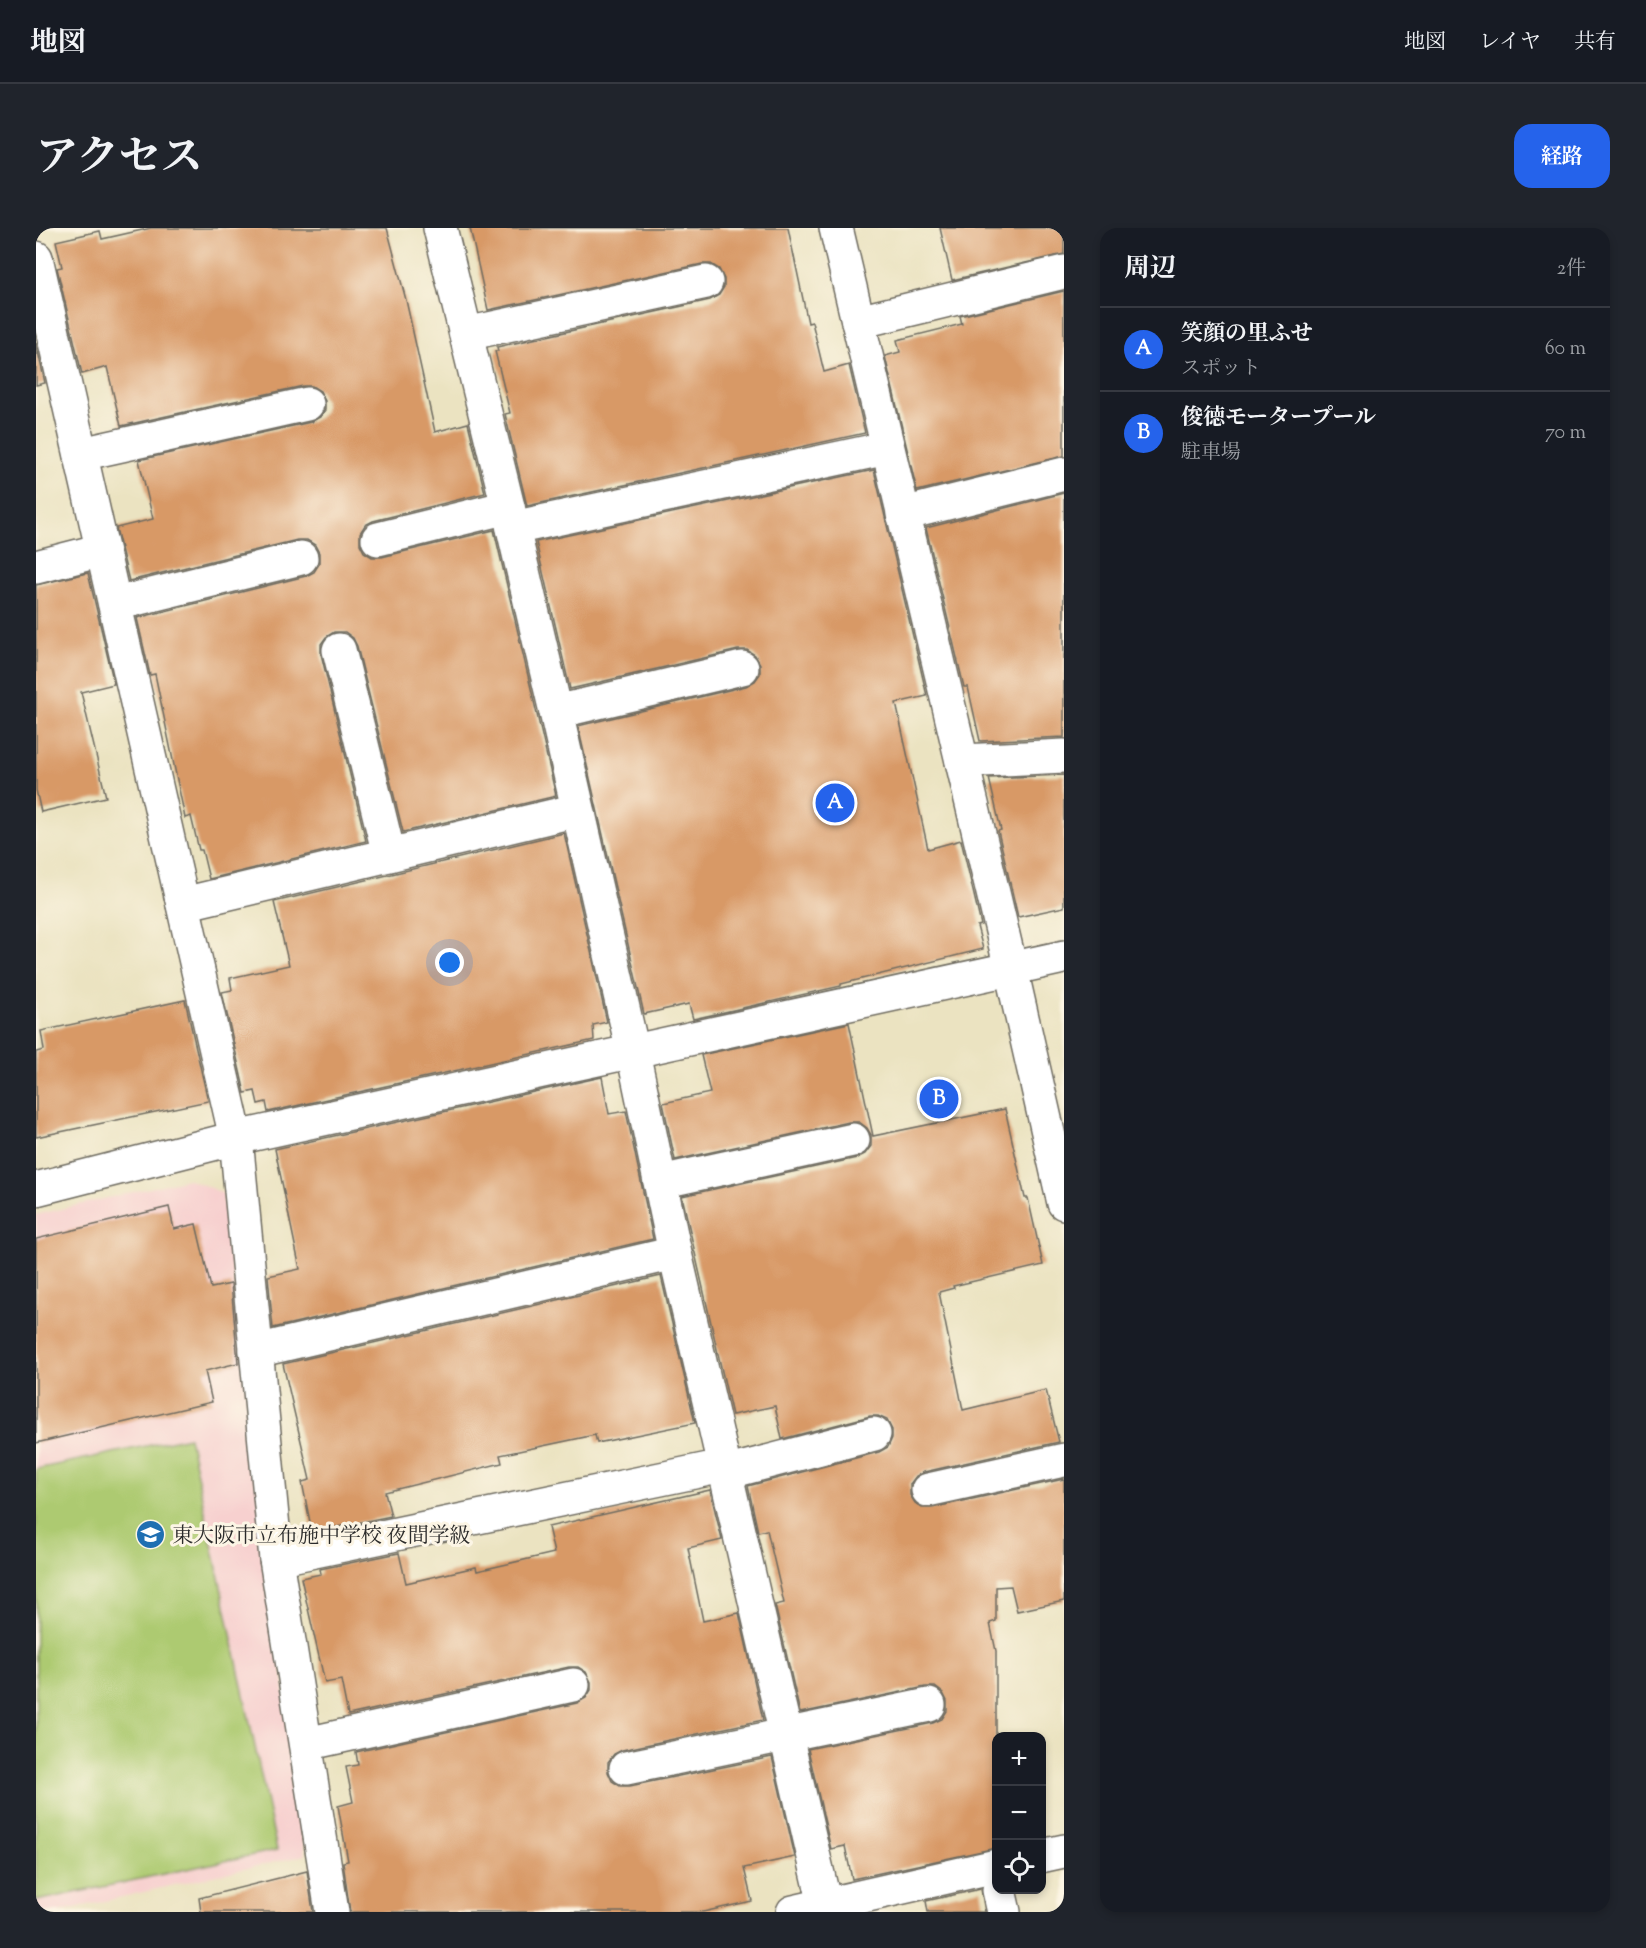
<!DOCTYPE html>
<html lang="ja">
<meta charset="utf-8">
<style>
:root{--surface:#171b24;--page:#20242c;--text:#f1f3f6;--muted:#9ea1a6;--line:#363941;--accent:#2563eb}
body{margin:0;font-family:"Sorts Mill Goudy","Noto Serif JP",serif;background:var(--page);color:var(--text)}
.controls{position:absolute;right:18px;bottom:18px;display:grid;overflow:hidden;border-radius:12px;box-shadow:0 3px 9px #0003}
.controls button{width:54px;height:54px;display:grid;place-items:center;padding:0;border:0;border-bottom:2px solid var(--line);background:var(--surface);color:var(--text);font:30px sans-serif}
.you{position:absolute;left:414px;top:735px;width:21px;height:21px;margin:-15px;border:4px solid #fff;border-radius:50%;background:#1a73e8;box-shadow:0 0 0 9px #1a73e833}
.badge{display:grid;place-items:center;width:39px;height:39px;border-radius:50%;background:var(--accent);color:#fff;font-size:20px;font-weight:700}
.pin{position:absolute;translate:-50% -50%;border:3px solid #fff;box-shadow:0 2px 6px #0006}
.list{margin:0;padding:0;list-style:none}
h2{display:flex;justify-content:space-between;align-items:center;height:78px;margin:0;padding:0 24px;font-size:26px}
h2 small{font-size:20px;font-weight:400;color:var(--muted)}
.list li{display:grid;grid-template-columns:39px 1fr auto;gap:18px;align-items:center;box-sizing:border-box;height:84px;padding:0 24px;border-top:2px solid var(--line)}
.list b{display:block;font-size:22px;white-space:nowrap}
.list p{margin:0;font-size:20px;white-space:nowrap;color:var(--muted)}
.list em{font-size:20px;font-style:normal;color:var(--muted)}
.icon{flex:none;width:33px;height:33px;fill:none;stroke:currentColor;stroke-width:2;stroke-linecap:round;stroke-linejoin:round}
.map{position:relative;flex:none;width:1028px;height:1684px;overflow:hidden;border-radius:18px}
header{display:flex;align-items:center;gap:36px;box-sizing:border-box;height:84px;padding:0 30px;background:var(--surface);border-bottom:2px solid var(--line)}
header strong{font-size:28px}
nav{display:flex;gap:33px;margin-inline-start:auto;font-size:21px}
.intro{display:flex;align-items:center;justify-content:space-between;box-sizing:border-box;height:144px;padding:0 36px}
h1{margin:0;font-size:42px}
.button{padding:15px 27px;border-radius:18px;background:var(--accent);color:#fff;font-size:21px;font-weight:700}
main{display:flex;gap:36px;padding:0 36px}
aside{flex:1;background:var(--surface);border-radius:18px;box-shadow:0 3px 9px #0003}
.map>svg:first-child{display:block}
.built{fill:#f7d0cf}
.green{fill:#adca71;stroke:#6c7a4e;stroke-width:1.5}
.building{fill:#d89966}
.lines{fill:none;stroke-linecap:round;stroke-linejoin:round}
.minor-casing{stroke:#6e6b60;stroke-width:36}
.minor{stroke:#fff;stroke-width:33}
.labels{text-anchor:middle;stroke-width:6;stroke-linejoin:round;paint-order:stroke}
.poi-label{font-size:21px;fill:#2b2b2b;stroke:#fcf5e5;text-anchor:start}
</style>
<header>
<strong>地図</strong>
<nav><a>地図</a><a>レイヤ</a><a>共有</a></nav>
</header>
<div class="intro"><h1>アクセス</h1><a class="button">経路</a></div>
<main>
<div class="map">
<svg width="1028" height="1684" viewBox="0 0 1028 1684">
<rect width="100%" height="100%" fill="#fcf5e5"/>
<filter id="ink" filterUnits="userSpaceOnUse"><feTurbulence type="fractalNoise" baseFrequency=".0167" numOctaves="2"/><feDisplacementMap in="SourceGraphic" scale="12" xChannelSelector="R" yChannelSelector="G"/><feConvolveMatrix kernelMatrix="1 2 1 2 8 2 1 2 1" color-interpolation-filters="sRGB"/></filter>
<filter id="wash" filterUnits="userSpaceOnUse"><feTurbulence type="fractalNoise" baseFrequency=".008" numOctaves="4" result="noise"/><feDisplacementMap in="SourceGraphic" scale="24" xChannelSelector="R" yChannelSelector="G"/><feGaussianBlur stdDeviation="1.35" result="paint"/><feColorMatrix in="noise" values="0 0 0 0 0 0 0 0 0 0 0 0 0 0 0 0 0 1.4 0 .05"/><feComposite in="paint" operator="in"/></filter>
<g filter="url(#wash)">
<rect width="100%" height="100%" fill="#ebe3c1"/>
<path class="built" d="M152,951L187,965L269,1627L21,1684H0V987Z"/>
<path class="green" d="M153,1209L241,1622L0,1673V1241Z"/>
<g id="blocks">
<g class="building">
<path d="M115,0H351L370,72L399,204L432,195L449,265L337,293L329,297L324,305V316L328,324L336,329H346L458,302L520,568L367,604L321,418L317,410L309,404H298L290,409L285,416V426L330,613L173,651L166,622H163L155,588L149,590L119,446L114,447L101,390L270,348L278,344L283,336V325L279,317L271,312H261L93,353L80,300L117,291L103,232L275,194L284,189L289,182V173L284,163L276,158H267L85,198L71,139L46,146L21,40L26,39L20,13L64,3L66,11Z"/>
<path d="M434,0H752L772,95L776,94L788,144L813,137L829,205L491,278L469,186L474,185L459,123H462L461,119L674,72L683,67L688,59V51L683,41L675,36H666L452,82Z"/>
<path d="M904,0H1028V26L916,52Z"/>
<path d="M1028,63V228L881,263L849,128L864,124L861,112L926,96L924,88Z"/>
<path d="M0,115L9,155L0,157Z"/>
<path d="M838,242L891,468L860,475L892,621L925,612L945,697L941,698L947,721L805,756V758L657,791L653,776L608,786L542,498L710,458L719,453L724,446V436L719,427L711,422H702L534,461L500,314Z"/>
<path d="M1028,265V509L944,513L932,459H928L890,300Z"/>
<path d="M52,345L78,456L45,464L70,569L5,584L0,562V357Z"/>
<path d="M1028,547V679L982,689L962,603L965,602L953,550Z"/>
<path d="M528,605L571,794L557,797L558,812L232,884L230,874L222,876L219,863L209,865L186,764L196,762L194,750L253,737L238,674Z"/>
<path d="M149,772L172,873L0,909V824L8,822L5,803Z"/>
<path d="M813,795L837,908L969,881L989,970H992L1007,1037L917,1058L918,1060L903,1064L927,1182L1010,1162L1023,1214L888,1244L880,1248L874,1256V1267L879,1275L886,1280H896L1028,1251V1373L981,1383L975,1358L960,1359V1393L954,1395L960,1423V1620L816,1651L809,1618L795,1621L772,1521L897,1495L906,1491L911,1483V1473L907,1465L899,1459H889L764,1485L739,1377L748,1375L731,1302L722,1304L712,1258L843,1224L852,1219L856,1210V1202L851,1192L842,1188H834L746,1211L739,1178L696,1187L646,968L821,930L829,926L835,918V907L831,900L823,894H813L639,932L627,875L674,865L665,827Z"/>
<path d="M566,849L573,886L590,883L617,1011L237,1100L232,1048L264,1041L239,921Z"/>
<path d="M133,979L138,1001L160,996L175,1060L195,1056L202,1135L169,1143L176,1174L0,1215V1011Z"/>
<path d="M625,1048L659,1195L561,1215L559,1207L464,1227L466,1235L349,1264L355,1288L276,1304L266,1254L274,1252L247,1136Z"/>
<path d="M674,1262L686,1312L652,1320L667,1393L703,1385L727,1492L586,1522L578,1526L572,1534V1544L576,1553L584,1558H594L736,1529L759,1629L708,1640L716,1673L667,1684H314L307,1634L312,1633L302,1578L317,1574L310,1539L322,1537L320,1524L541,1475L550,1470L555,1462V1454L550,1444L542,1439H533L312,1487L305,1452L289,1455L265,1350L285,1346L284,1341L363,1325L370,1355L440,1339L441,1343L518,1325L512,1299Z"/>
<path d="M271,1643L277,1684H165L163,1670Z"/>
<path d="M945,1661L949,1684H892L890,1673Z"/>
</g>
</g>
</g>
<g filter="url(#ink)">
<use href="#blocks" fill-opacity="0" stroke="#6e6b60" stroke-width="1.5"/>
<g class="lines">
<defs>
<g id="minor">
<path d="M404,0L472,279L520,484L597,824L639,1025L789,1677"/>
<path d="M800,0L975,741L1028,975"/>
<path d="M0,30L200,910L240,1331L296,1684"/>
<path d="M822,94L1028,44"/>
<path d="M430,106L670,54"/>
<path d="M45,226L271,176"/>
<path d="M867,286L1028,246"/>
<path d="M477,300L851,220"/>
<path d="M342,311L472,279"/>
<path d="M0,339L66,322"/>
<path d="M79,376L265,330"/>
<path d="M303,422L353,627"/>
<path d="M520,484L706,440"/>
<path d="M926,533L1028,528"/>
<path d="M147,676L542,582"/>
<path d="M624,954L817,912"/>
<path d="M0,961L200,910L1028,729"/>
<path d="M220,1123L639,1025"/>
<path d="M689,1245L838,1206"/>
<path d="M892,1262L1028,1232"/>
<path d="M240,1331L687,1238"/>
<path d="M270,1516L537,1457"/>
<path d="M590,1540L893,1477"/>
<path d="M1005,1628L1028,1623"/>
<path d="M963,1662L968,1684"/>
<path d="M757,1684L960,1638"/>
</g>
</defs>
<use href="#minor" class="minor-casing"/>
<use href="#minor" class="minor"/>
</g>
</g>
<defs>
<symbol id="school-disc" viewBox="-11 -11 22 22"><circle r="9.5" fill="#1f6fb2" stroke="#fcf5e5"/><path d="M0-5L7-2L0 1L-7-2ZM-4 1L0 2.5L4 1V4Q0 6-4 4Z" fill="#fff"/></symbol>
</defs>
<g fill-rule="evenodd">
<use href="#school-disc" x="98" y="1290" width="33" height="33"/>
</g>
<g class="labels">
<g class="poi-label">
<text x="136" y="1314">東大阪市立布施中学校 夜間学級</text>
</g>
</g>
</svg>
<div class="controls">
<button>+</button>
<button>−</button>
<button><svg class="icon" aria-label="locate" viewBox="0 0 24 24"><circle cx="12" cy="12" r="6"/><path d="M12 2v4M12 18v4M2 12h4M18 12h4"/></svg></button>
</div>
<div class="you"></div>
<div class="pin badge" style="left:799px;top:575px">A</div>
<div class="pin badge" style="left:903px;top:871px">B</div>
</div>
<aside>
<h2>周辺<small>2件</small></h2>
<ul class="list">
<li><span class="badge">A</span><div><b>笑顔の里ふせ</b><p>スポット</p></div><em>60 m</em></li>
<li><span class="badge">B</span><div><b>俊徳モータープール</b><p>駐車場</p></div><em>70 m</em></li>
</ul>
</aside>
</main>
